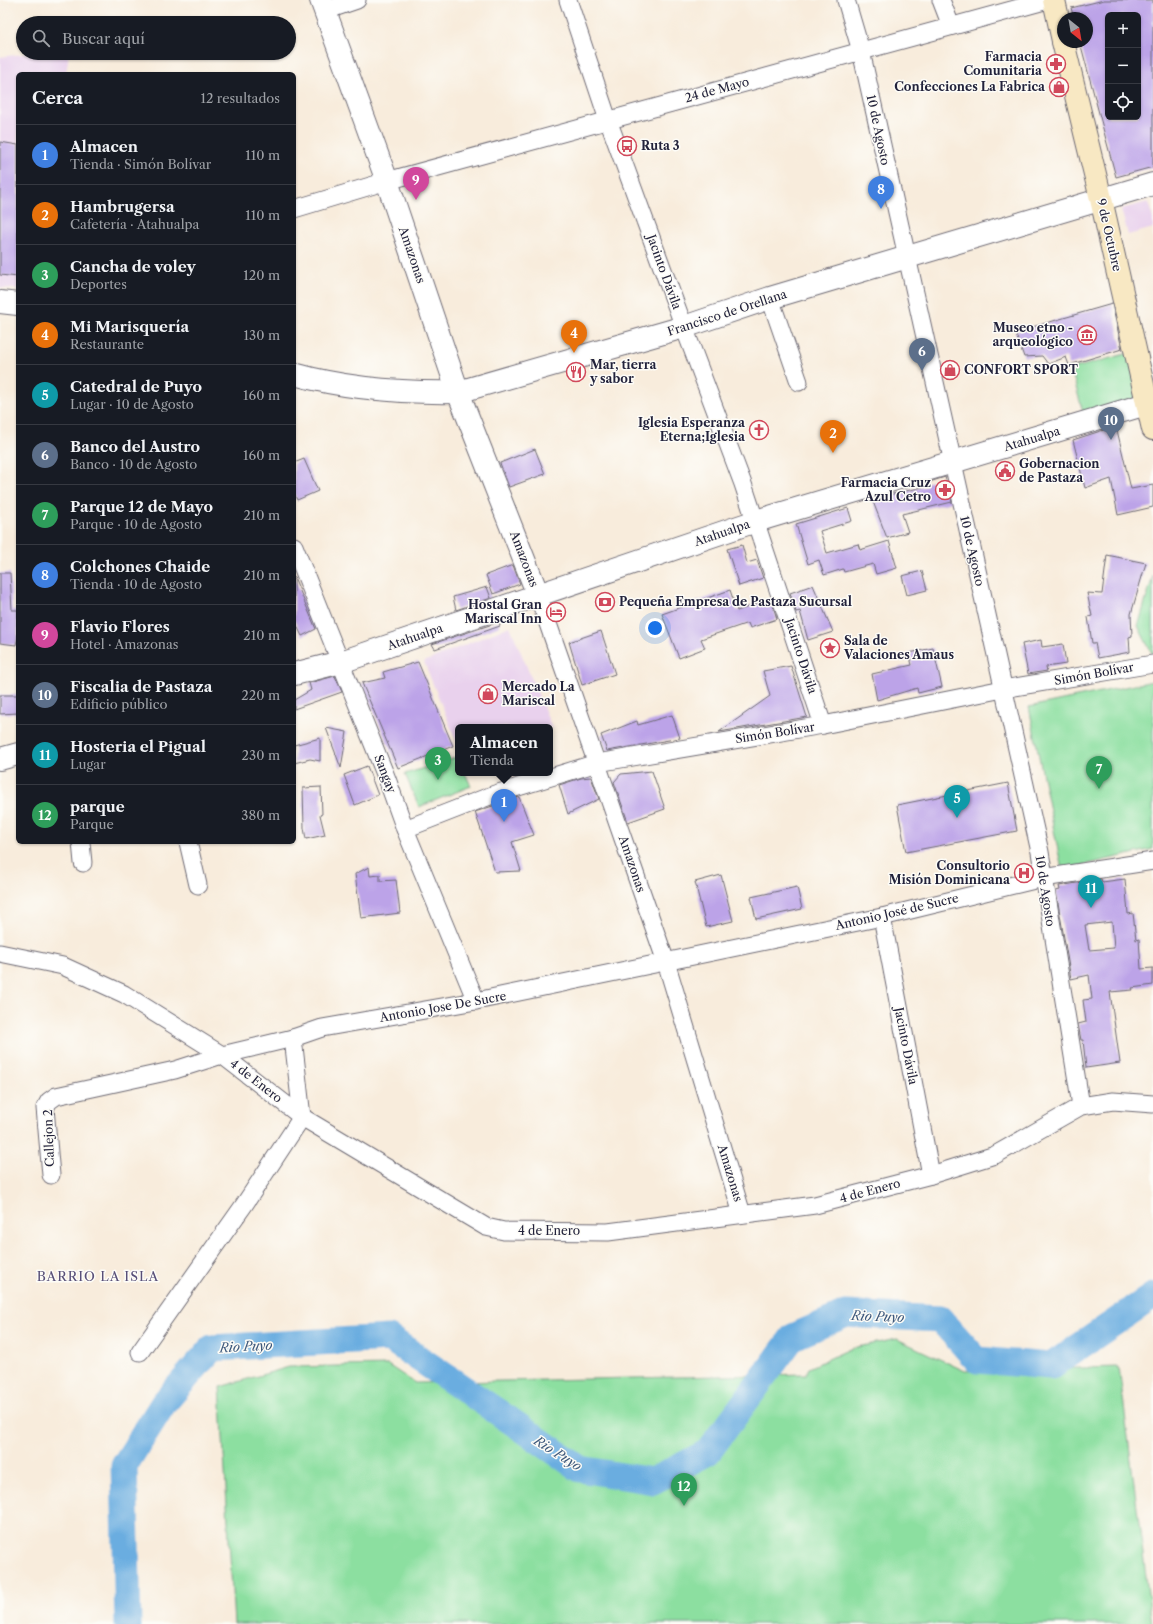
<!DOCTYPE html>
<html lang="es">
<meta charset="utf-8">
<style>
:root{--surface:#171b24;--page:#20242c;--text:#f1f3f6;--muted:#9ea1a6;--line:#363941;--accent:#ea580c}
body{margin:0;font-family:"Libre Caslon Text",serif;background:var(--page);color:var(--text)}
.controls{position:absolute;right:12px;top:12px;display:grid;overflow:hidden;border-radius:6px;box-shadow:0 1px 3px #0004}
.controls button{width:36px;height:36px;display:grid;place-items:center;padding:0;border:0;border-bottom:1px solid var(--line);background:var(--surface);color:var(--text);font:20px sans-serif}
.compass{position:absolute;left:1057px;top:12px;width:36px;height:36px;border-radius:50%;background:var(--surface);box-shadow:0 1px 3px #0004;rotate:149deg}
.you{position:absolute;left:655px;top:628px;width:14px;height:14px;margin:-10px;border:3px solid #fff;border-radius:50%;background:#1a73e8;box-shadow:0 0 0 6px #1a73e833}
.badge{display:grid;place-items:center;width:26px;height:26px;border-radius:50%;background:var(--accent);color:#fff;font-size:13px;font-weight:700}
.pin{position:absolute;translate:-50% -33px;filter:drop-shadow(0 1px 2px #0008)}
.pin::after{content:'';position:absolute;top:21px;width:14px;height:12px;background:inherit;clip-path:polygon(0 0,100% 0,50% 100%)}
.popup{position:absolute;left:455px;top:724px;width:98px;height:52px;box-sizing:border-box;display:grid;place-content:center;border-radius:6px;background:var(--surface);filter:drop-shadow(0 1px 3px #0005);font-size:13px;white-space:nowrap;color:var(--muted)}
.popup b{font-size:15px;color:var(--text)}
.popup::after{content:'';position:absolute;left:50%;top:100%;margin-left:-8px;border:8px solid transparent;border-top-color:var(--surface)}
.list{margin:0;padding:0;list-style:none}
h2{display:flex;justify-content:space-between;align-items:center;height:52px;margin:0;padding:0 16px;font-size:17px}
h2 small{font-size:13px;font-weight:400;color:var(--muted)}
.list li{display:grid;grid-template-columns:26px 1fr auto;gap:12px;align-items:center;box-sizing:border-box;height:60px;padding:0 16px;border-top:1px solid var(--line)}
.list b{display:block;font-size:15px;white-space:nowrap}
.list p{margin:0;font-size:13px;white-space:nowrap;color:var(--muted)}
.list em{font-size:13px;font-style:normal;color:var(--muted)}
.icon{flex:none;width:22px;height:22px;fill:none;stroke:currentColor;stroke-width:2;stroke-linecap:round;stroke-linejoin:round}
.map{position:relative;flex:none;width:1153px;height:1624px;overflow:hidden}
.search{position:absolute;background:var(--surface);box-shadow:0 1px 3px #0004;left:16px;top:16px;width:280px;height:44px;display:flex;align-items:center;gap:10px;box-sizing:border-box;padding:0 14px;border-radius:22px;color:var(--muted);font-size:15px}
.panel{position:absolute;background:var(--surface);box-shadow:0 1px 3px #0004;left:16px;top:72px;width:280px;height:772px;border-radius:6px}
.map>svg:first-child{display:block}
.built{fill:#e9d1ed}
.green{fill:#8cdfa0;stroke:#57806e}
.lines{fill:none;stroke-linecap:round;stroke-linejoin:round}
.river{stroke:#6bade0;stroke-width:27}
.building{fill:#bca3e8;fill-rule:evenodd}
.minor-casing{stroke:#6d6973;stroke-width:19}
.tertiary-casing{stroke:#6d6973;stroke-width:24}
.secondary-casing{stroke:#6d6973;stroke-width:24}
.minor{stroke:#fff;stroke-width:17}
.tertiary{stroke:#fff;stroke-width:22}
.secondary{stroke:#f8e8c3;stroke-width:22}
.labels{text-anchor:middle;stroke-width:3;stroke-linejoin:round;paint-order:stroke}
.poi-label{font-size:12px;font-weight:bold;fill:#22223b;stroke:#fdfcf7;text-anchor:end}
.street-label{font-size:12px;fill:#22223b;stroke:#fdfcf7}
.neighbourhood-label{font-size:13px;letter-spacing:1px;fill:#584f78;stroke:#fdfcf7}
.water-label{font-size:13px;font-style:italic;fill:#3f5a7d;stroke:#fdfcf7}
</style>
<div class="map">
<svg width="1153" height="1624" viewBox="0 0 1153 1624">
<rect width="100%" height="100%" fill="#fdfcf7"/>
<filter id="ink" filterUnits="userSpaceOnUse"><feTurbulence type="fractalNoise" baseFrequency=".025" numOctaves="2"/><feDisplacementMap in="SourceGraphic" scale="8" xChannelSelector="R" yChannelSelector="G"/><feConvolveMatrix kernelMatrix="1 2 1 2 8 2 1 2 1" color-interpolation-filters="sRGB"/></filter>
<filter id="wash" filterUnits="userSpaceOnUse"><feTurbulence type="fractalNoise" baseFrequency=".012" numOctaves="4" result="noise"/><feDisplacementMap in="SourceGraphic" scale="16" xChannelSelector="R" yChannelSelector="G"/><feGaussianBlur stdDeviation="0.9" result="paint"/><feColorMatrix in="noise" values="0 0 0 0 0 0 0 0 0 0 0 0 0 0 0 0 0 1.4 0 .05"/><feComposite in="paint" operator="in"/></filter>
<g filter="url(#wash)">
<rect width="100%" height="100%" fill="#f8ecdc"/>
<g class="built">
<path d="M31,53H69L66,74H18V289L0,288V57Z"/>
<path d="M1148,202L1153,219V228L1128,235L1121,209Z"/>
<path d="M510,626L552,728L550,729V727H458V745L424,662Z"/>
</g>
<g class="green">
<path d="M1129,353L1141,401L1084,416L1071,369Z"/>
<path d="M1153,576V654H1152L1138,626Z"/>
<path d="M1153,681V849L1062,870L1029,707Z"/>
<path d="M458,757V773H465L471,786L419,807L405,774Z"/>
<path d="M897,1339L965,1371L1119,1367L1152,1624H234L220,1387L289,1367L388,1365L415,1383L806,1374L809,1368L852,1348Z"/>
</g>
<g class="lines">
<path class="river" d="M128,1624L124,1466L163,1404L212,1348L389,1338L530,1434L580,1469L653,1481L708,1452L793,1337L846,1314L940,1319L977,1360L1051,1366L1153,1296"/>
</g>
<g id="blocks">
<g class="building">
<path d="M1104,0H1153V167L1116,177L1080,42H1087V18H1074L1071,8ZM1108,15H1138V117H1108Z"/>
<path d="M0,142L18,145V277L0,275Z"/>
<path d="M1112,304L1122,349L1069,365L1066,357L1048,364L1042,356L1024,357L1015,332Z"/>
<path d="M1116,426L1131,489L1153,485V507L1118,515L1111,479L1085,488L1073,440Z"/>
<path d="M535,449L545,474L509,487L500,463Z"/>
<path d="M304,459L318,491L297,500L294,493V463Z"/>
<path d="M945,477L952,502L902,514L908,532L887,538L872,499L927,486L926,483Z"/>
<path d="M848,508L852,521L820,531L827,553L858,544L860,550L889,541L897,568L876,574L873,564L844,572L843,569L824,575L819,560L808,564L796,524Z"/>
<path d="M742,545L747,563L757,560L763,578L739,586L727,549Z"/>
<path d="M1107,555L1146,563L1131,614L1132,636L1129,637L1130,652L1098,658L1095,643H1092L1088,617L1092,616L1087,593L1102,594Z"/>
<path d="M513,565L520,584L493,594L486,575Z"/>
<path d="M922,571L927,590L907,595L902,576Z"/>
<path d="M0,573H10L12,610H18V636L16,645L0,643Z"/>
<path d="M294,577L316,629L302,636L294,620Z"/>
<path d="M813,585L833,632L808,640L800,611L796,612L790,593Z"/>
<path d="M487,587L491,598L456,610L453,597Z"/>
<path d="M730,590L737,611L771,599L777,619L750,628L748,623L701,639L705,648L679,658L662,614Z"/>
<path d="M499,622L500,626L435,649L432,644Z"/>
<path d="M601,631L615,674L582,685L569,642Z"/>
<path d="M1041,640L1042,647L1063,644L1066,664L1046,667L1047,671L1028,674L1022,644Z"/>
<path d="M933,648L942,687L918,693L917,688L877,700L872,674L912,665L909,653Z"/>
<path d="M418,662L453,746L398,768L362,683L385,678L383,672Z"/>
<path d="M791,666L807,717L719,732L770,696L763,671Z"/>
<path d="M335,676L342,692L294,709V700L311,690L309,683Z"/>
<path d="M0,695H18V713L0,714Z"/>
<path d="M672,715L680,738L607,751L601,735L637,721L638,725Z"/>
<path d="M326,728L347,732L341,768Z"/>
<path d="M320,738V761L310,759L294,763V745Z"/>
<path d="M367,766L378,795L355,805L344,775Z"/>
<path d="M652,771L665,809L628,822L614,782L621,774Z"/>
<path d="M591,777L599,799L568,814L559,785L581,778Z"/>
<path d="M1008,783L1017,831L906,852L897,805Z"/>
<path d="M321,787L322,814L320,815L325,835L306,839L304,828L303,788Z"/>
<path d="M519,797L534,835L512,842L521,871L495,872L475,812Z"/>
<path d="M369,867L370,876L380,875V881L396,880L400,913L361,918L355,874Z"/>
<path d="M721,875L733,921L706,927L695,882Z"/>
<path d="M1101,879L1102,882L1125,879L1128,914L1133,913L1136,940L1139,939L1141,969L1153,968V985L1132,988L1133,990L1110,992L1120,1063L1086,1068L1083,1040H1081L1078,1024L1086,1022L1083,1000L1092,999L1089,975L1071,979L1056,891L1060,890L1059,886ZM1112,922L1114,948L1089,950L1085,925Z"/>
<path d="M797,887L802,909L756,919L751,897Z"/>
</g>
</g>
</g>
<g filter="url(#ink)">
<use href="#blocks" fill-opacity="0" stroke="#6d6973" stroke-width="1"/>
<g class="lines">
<defs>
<g id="minor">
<path d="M568,0L608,120L684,327L743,484L823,725"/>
<path d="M846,0L861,51L1040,852L1081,1106"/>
<path d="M941,0L951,26"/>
<path d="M325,11L357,0"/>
<path d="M294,209L387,181L1048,0"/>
<path d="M770,298L799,382"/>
<path d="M294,546L387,779L405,829L476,1001"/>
<path d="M538,595L666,962L742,1214"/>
<path d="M405,829L495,794L597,763L823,725L1003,689L1153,664"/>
<path d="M81,842L83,863"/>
<path d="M188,842L198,885"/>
<path d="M882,917L931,1175"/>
<path d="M0,953L63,966L124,994L222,1055L302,1117L486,1227L504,1231L608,1232L815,1205L931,1175L995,1155L1081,1106L1113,1101L1153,1104"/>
<path d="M51,1175L45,1108L49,1101L56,1096L175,1070L222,1055L293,1038L322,1028L476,1001L882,917L1043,878L1153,861"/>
<path d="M140,1352L244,1205L302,1117L293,1038"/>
</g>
<g id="tertiary">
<path d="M321,0L387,181L458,392L538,595"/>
<path d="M0,302L18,304"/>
<path d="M294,374C347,389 404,393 458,392L684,327L770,298L1153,184"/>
<path d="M294,674L341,662L756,521L1153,402"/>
<path d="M0,759L18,754"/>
</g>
<g id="secondary">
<path d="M1054,0L1063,41"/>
<path d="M1063,42L1101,199L1153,429"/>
</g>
</defs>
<use href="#minor" class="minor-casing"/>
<use href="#tertiary" class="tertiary-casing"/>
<use href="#secondary" class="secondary-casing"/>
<use href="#minor" class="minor"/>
<use href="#tertiary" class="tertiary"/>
<use href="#secondary" class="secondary"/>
</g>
</g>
<defs>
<symbol id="pharmacy-ring" viewBox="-11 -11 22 22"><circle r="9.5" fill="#fdfcf7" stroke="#d1495b" stroke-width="1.5"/><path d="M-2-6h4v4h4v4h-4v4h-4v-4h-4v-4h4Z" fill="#d1495b"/></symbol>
<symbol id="shop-ring" viewBox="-11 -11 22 22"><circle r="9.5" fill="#fdfcf7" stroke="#d1495b" stroke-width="1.5"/><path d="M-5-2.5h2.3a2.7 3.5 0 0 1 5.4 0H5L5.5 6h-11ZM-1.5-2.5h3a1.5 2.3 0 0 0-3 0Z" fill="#d1495b"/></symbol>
<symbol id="bus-ring" viewBox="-11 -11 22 22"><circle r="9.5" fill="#fdfcf7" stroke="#d1495b" stroke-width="1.5"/><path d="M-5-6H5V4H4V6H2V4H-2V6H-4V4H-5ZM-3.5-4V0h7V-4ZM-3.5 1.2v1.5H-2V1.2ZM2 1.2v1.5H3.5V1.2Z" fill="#d1495b"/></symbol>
<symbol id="museum-ring" viewBox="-11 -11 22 22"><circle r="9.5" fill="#fdfcf7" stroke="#d1495b" stroke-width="1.5"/><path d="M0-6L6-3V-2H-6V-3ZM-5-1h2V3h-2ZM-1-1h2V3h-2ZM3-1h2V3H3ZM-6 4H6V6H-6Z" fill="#d1495b"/></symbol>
<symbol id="restaurant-ring" viewBox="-11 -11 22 22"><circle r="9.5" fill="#fdfcf7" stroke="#d1495b" stroke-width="1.5"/><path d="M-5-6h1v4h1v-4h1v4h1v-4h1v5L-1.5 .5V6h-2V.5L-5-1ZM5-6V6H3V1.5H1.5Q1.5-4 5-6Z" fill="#d1495b"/></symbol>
<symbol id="church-ring" viewBox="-11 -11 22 22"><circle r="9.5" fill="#fdfcf7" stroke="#d1495b" stroke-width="1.5"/><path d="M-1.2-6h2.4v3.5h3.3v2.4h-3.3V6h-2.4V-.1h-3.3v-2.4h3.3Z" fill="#d1495b"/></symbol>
<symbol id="civic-ring" viewBox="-11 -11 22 22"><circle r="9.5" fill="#fdfcf7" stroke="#d1495b" stroke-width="1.5"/><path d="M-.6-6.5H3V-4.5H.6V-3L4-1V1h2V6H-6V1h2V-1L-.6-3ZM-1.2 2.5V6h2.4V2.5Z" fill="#d1495b"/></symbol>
<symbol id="bank-ring" viewBox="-11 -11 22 22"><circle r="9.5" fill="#fdfcf7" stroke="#d1495b" stroke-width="1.5"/><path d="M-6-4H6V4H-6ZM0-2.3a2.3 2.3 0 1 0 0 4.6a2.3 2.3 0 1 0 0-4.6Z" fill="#d1495b"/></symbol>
<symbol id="hotel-ring" viewBox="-11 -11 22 22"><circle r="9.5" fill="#fdfcf7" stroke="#d1495b" stroke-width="1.5"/><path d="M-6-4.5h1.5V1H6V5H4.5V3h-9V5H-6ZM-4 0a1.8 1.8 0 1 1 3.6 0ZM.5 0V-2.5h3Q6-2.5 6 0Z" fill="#d1495b"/></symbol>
<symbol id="sight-ring" viewBox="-11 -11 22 22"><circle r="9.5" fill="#fdfcf7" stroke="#d1495b" stroke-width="1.5"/><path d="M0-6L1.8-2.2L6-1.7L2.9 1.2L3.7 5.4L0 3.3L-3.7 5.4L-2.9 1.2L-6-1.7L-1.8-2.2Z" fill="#d1495b"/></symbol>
<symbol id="hospital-ring" viewBox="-11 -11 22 22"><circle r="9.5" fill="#fdfcf7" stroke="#d1495b" stroke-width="1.5"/><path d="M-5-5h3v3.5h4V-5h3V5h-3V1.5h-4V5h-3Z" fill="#d1495b"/></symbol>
</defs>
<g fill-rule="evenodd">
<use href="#pharmacy-ring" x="1045" y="53" width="22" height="22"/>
<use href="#shop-ring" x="1048" y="76" width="22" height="22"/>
<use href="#bus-ring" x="616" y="135" width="22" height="22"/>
<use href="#museum-ring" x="1076" y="324" width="22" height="22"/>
<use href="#shop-ring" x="939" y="359" width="22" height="22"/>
<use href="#restaurant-ring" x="565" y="361" width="22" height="22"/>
<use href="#church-ring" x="748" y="419" width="22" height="22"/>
<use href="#civic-ring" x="994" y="460" width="22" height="22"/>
<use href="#pharmacy-ring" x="934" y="479" width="22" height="22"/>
<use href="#bank-ring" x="594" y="591" width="22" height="22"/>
<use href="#hotel-ring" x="545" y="601" width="22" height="22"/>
<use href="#sight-ring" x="819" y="637" width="22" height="22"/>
<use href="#shop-ring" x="477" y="683" width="22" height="22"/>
<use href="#hospital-ring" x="1013" y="862" width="22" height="22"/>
</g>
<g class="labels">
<g class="poi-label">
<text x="1042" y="61">Farmacia<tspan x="1042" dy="14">Comunitaria</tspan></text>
<text x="1045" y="91">Confecciones La Fabrica</text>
<text x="641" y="150" text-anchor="start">Ruta 3</text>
<text x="1073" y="332">Museo etno -<tspan x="1073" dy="14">arqueológico</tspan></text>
<text x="590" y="369" text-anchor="start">Mar, tierra<tspan x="590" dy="14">y sabor</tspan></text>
<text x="964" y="374" text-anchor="start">CONFORT SPORT</text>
<text x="745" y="427">Iglesia Esperanza<tspan x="745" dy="14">Eterna;Iglesia</tspan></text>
<text x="1019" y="468" text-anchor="start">Gobernacion<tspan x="1019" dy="14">de Pastaza</tspan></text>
<text x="931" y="487">Farmacia Cruz<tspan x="931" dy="14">Azul Cetro</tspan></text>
<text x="619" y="606" text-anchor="start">Pequeña Empresa de Pastaza Sucursal</text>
<text x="542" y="609">Hostal Gran<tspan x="542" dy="14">Mariscal Inn</tspan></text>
<text x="844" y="645" text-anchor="start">Sala de<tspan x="844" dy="14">Valaciones Amaus</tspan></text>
<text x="502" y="691" text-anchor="start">Mercado La<tspan x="502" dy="14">Mariscal</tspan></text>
<text x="1010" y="870">Consultorio<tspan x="1010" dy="14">Misión Dominicana</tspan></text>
</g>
<g class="street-label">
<text transform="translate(717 90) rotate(-15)" y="4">24 de Mayo</text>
<text transform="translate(878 130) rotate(78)" y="4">10 de Agosto</text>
<text transform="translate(1109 235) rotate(77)" y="4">9 de Octubre</text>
<text transform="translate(412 255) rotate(71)" y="4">Amazonas</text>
<text transform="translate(664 272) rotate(70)" y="4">Jacinto Dávila</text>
<text transform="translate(727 313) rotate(-18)" y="4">Francisco de Orellana</text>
<text transform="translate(1032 439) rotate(-17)" y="4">Atahualpa</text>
<text transform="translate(722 533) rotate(-19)" y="4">Atahualpa</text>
<text transform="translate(972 551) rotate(77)" y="4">10 de Agosto</text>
<text transform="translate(524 559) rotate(69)" y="4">Amazonas</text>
<text transform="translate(415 637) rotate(-19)" y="4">Atahualpa</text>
<text transform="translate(801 656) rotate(72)" y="4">Jacinto Dávila</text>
<text transform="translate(1094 674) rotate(-10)" y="4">Simón Bolívar</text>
<text transform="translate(775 733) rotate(-9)" y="4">Simón Bolívar</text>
<text transform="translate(385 774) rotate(69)" y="4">Sangay</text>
<text transform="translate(632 864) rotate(71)" y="4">Amazonas</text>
<text transform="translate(1045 891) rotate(81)" y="4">10 de Agosto</text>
<text transform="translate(897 912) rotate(-13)" y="4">Antonio José de Sucre</text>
<text transform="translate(443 1007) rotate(-10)" y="4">Antonio Jose De Sucre</text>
<text transform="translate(906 1046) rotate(79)" y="4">Jacinto Dávila</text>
<text transform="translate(256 1081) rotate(38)" y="4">4 de Enero</text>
<text transform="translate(49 1138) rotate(-92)" y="4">Callejon 2</text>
<text transform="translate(730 1173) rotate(73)" y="4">Amazonas</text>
<text transform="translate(870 1191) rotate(-15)" y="4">4 de Enero</text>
<text x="549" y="1235">4 de Enero</text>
</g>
<g class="neighbourhood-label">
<text x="98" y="1281">BARRIO LA ISLA</text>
</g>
<g class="water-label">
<text transform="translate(878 1316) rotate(2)" y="5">Rio Puyo</text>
<text transform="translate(246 1346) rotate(-3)" y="5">Rio Puyo</text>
<text transform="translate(558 1453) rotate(32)" y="5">Rio Puyo</text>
</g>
</g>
</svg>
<div class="controls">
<button>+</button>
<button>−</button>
<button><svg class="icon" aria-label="locate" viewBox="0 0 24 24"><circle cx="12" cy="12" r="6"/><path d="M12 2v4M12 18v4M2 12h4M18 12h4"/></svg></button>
</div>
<svg class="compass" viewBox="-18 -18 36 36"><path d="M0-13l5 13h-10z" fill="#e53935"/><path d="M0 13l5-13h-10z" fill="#9ea1a6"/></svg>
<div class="you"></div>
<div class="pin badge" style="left:504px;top:822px;background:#3f7fe0">1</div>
<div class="popup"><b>Almacen</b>Tienda</div>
<div class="pin badge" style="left:833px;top:453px;background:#e8710a">2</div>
<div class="pin badge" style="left:438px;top:780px;background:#2e9e5b">3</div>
<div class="pin badge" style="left:574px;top:353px;background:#e8710a">4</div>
<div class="pin badge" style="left:957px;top:818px;background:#0f9aa8">5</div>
<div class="pin badge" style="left:922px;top:371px;background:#5c6f8a">6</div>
<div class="pin badge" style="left:1099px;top:789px;background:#2e9e5b">7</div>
<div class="pin badge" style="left:881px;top:209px;background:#3f7fe0">8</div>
<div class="pin badge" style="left:416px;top:200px;background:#d1479c">9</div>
<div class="pin badge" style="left:1111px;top:440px;background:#5c6f8a">10</div>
<div class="pin badge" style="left:1091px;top:908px;background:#0f9aa8">11</div>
<div class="pin badge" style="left:684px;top:1506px;background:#2e9e5b">12</div>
<div class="search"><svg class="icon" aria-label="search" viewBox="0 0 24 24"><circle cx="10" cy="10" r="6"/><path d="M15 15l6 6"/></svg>Buscar aquí</div>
<section class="panel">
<h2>Cerca<small>12 resultados</small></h2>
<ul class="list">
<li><span class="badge" style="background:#3f7fe0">1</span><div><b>Almacen</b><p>Tienda · Simón Bolívar</p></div><em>110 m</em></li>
<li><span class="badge" style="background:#e8710a">2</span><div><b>Hambrugersa</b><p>Cafetería · Atahualpa</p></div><em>110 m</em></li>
<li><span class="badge" style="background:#2e9e5b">3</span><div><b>Cancha de voley</b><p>Deportes</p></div><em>120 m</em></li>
<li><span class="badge" style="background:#e8710a">4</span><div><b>Mi Marisquería</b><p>Restaurante</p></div><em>130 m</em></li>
<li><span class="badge" style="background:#0f9aa8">5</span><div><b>Catedral de Puyo</b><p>Lugar · 10 de Agosto</p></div><em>160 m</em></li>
<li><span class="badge" style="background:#5c6f8a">6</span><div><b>Banco del Austro</b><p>Banco · 10 de Agosto</p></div><em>160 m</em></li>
<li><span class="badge" style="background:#2e9e5b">7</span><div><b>Parque 12 de Mayo</b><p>Parque · 10 de Agosto</p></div><em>210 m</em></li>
<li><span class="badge" style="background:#3f7fe0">8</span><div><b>Colchones Chaide</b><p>Tienda · 10 de Agosto</p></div><em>210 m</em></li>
<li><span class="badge" style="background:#d1479c">9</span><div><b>Flavio Flores</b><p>Hotel · Amazonas</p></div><em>210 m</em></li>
<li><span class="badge" style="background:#5c6f8a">10</span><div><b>Fiscalia de Pastaza</b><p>Edificio público</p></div><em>220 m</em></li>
<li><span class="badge" style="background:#0f9aa8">11</span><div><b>Hosteria el Pigual</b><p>Lugar</p></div><em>230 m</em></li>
<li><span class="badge" style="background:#2e9e5b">12</span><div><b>parque</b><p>Parque</p></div><em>380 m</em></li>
</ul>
</section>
</div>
